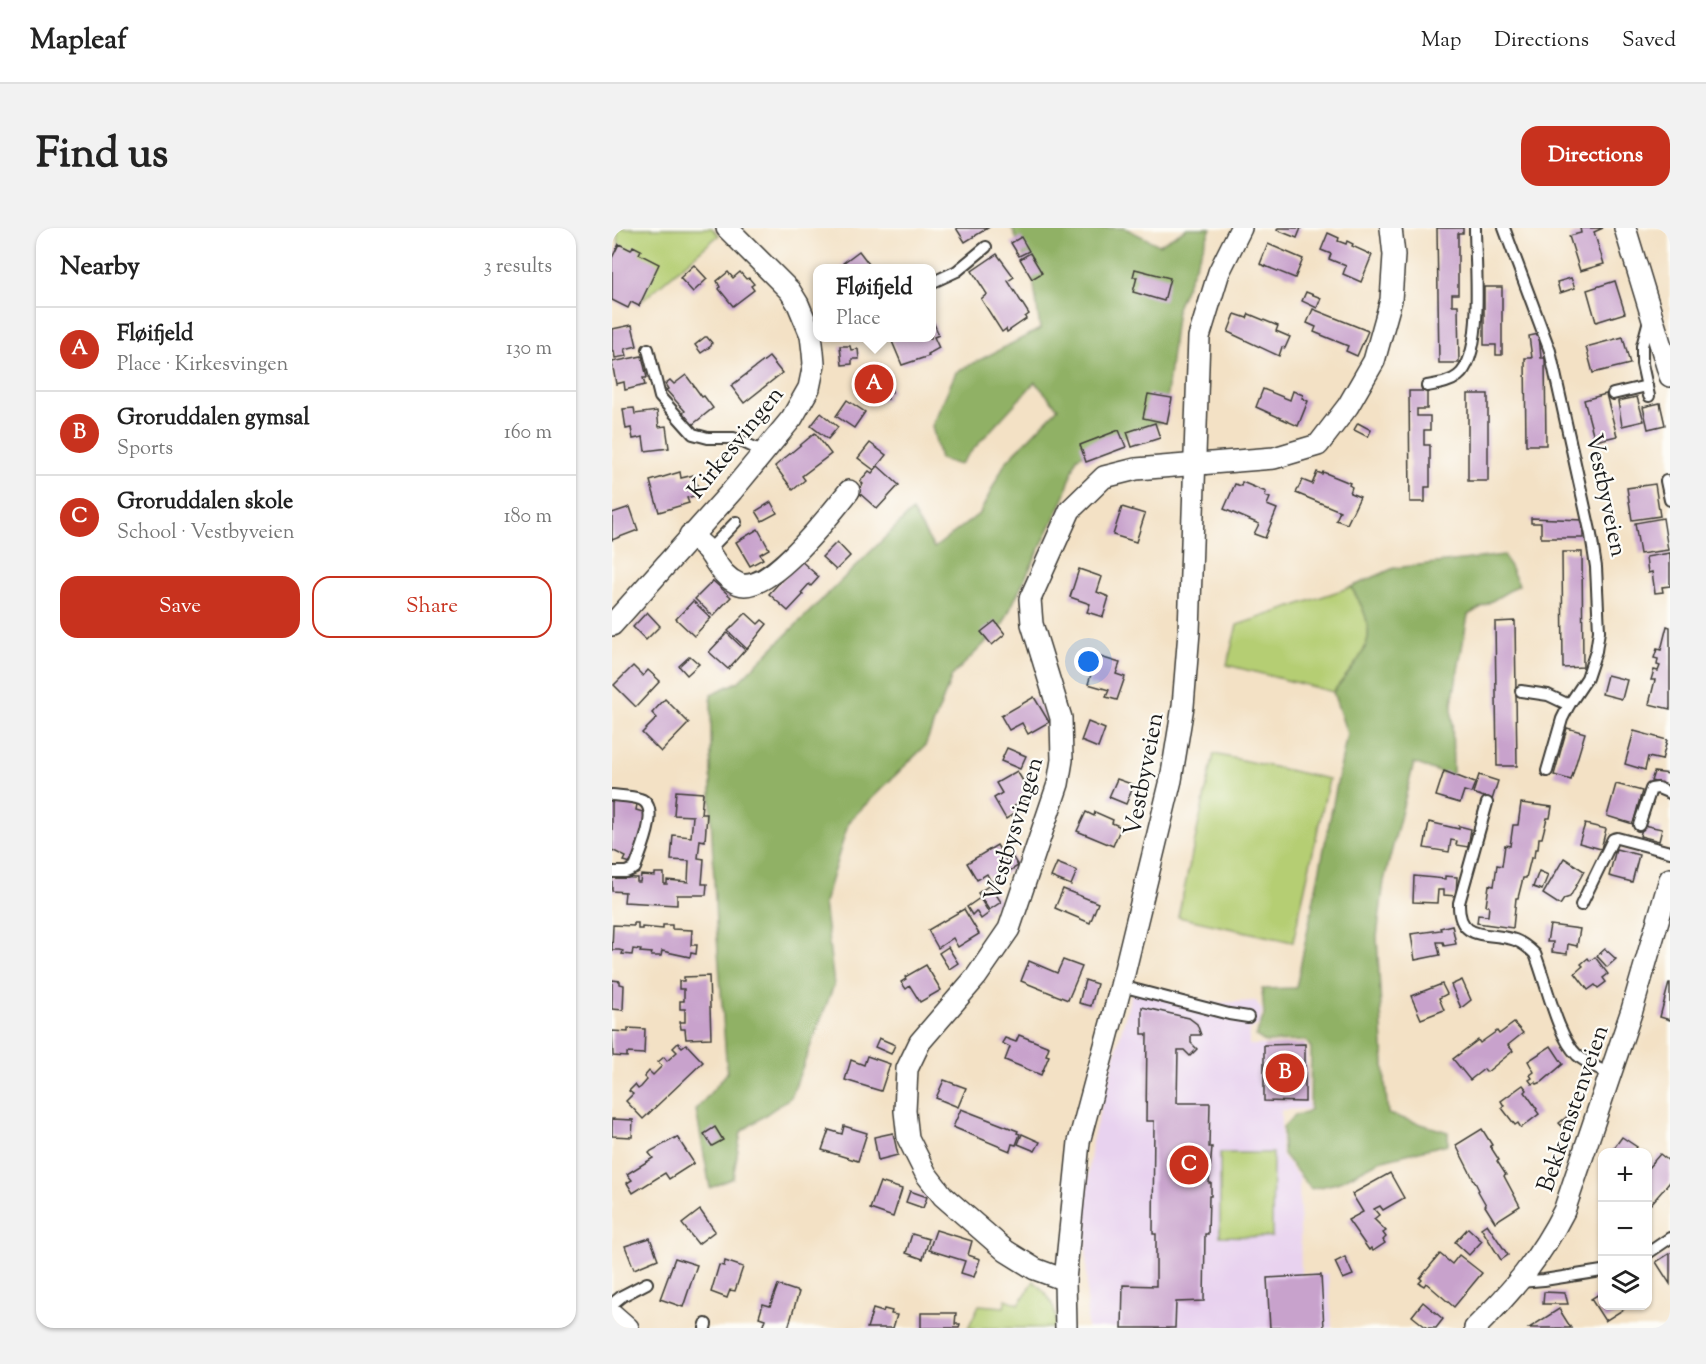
<!DOCTYPE html>
<meta charset="utf-8">
<style>
:root{--surface:#fff;--page:#f2f2f2;--text:#222;--muted:#767676;--line:#e0e0e0;--accent:#c8321e}
body{margin:0;font-family:"Sorts Mill Goudy",serif;background:var(--page);color:var(--text)}
.controls{position:absolute;right:18px;bottom:18px;display:grid;overflow:hidden;border-radius:12px;box-shadow:0 2px 4px #0004}
.controls button{width:54px;height:54px;display:grid;place-items:center;padding:0;border:0;border-bottom:2px solid var(--line);background:var(--surface);color:var(--text);font:30px sans-serif}
.you{position:absolute;left:477px;top:434px;width:21px;height:21px;margin:-15px;border:4px solid #fff;border-radius:50%;background:#1a73e8;box-shadow:0 0 0 9px #1a73e833}
.badge{display:grid;place-items:center;width:39px;height:39px;border-radius:50%;background:var(--accent);color:#fff;font-size:20px;font-weight:700}
.pin{position:absolute;translate:-50% -50%;border:3px solid #fff;box-shadow:0 2px 6px #0006}
.popup{position:absolute;left:201px;top:36px;width:123px;height:78px;box-sizing:border-box;display:grid;place-content:center;border-radius:12px;background:var(--surface);filter:drop-shadow(0 2px 4px #0005);font-size:20px;white-space:nowrap;color:var(--muted)}
.popup b{font-size:22px;color:var(--text)}
.popup::after{content:'';position:absolute;left:50%;top:100%;margin-left:-12px;border:12px solid transparent;border-top-color:var(--surface)}
.list{margin:0;padding:0;list-style:none}
h2{display:flex;justify-content:space-between;align-items:center;height:78px;margin:0;padding:0 24px;font-size:26px}
h2 small{font-size:20px;font-weight:400;color:var(--muted)}
.list li{display:grid;grid-template-columns:39px 1fr auto;gap:18px;align-items:center;box-sizing:border-box;height:84px;padding:0 24px;border-top:2px solid var(--line)}
.list b{display:block;font-size:22px;white-space:nowrap}
.list p{margin:0;font-size:20px;white-space:nowrap;color:var(--muted)}
.list em{font-size:20px;font-style:normal;color:var(--muted)}
.actions{display:flex;gap:12px;padding:18px 24px}
.actions a{flex:1;padding:14px 0;border:2px solid var(--accent);border-radius:18px;text-align:center;font-size:21px;color:var(--accent)}
.actions .main{background:var(--accent);color:#fff}
.icon{flex:none;width:33px;height:33px;fill:none;stroke:currentColor;stroke-width:2;stroke-linecap:round;stroke-linejoin:round}
.map{position:relative;flex:none;width:1058px;height:1100px;overflow:hidden;border-radius:18px}
header{display:flex;align-items:center;gap:36px;box-sizing:border-box;height:84px;padding:0 30px;background:var(--surface);border-bottom:2px solid var(--line)}
header strong{font-size:28px}
nav{display:flex;gap:33px;margin-inline-start:auto;font-size:21px}
.intro{display:flex;align-items:center;justify-content:space-between;box-sizing:border-box;height:144px;padding:0 36px}
h1{margin:0;font-size:42px}
.button{padding:15px 27px;border-radius:18px;background:var(--accent);color:#fff;font-size:21px;font-weight:700}
main{display:flex;gap:36px;padding:0 36px}
aside{flex:1;background:var(--surface);border-radius:18px;box-shadow:0 2px 4px #0004}
.map>svg:first-child{display:block}
.built{fill:#e8d2ef}
.green{fill:#b5ce73;stroke:#687548;stroke-width:1.5}
.forest{fill:#90b165;stroke:#566640;stroke-width:1.5}
.building{fill:#c8a2cc}
.lines{fill:none;stroke-linecap:round;stroke-linejoin:round}
.lane-casing{stroke:#3c3a35;stroke-width:14}
.street-casing{stroke:#3c3a35;stroke-width:24}
.lane{stroke:#fff;stroke-width:10}
.street{stroke:#fff;stroke-width:21}
.labels{text-anchor:middle;stroke-width:4.5;stroke-linejoin:round;paint-order:stroke}
.street-label{font-size:24px;fill:#1c1c1c;stroke:#fdfcf7}
</style>
<header>
<strong>Mapleaf</strong>
<nav><a>Map</a><a>Directions</a><a>Saved</a></nav>
</header>
<div class="intro"><h1>Find us</h1><a class="button">Directions</a></div>
<main>
<aside>
<h2>Nearby<small>3 results</small></h2>
<ul class="list">
<li><span class="badge">A</span><div><b>Fløifjeld</b><p>Place · Kirkesvingen</p></div><em>130 m</em></li>
<li><span class="badge">B</span><div><b>Groruddalen gymsal</b><p>Sports</p></div><em>160 m</em></li>
<li><span class="badge">C</span><div><b>Groruddalen skole</b><p>School · Vestbyveien</p></div><em>180 m</em></li>
</ul>
<div class="actions"><a class="main">Save</a><a>Share</a></div>
</aside>
<div class="map">
<svg width="1058" height="1100" viewBox="0 0 1058 1100">
<rect width="100%" height="100%" fill="#fdfcf7"/>
<filter id="ink" filterUnits="userSpaceOnUse"><feTurbulence type="fractalNoise" baseFrequency=".0167" numOctaves="2"/><feDisplacementMap in="SourceGraphic" scale="12" xChannelSelector="R" yChannelSelector="G"/><feConvolveMatrix kernelMatrix="1 2 1 2 8 2 1 2 1" color-interpolation-filters="sRGB"/></filter>
<filter id="wash" filterUnits="userSpaceOnUse"><feTurbulence type="fractalNoise" baseFrequency=".008" numOctaves="4" result="noise"/><feDisplacementMap in="SourceGraphic" scale="24" xChannelSelector="R" yChannelSelector="G"/><feGaussianBlur stdDeviation="1.35" result="paint"/><feColorMatrix in="noise" values="0 0 0 0 0 0 0 0 0 0 0 0 0 0 0 0 0 1.4 0 .05"/><feComposite in="paint" operator="in"/></filter>
<g filter="url(#wash)">
<rect width="100%" height="100%" fill="#f3e1c5"/>
<path class="built" d="M522,756L598,775L644,773L650,783L647,796L637,802V817H694L696,881L669,882V927L687,950L689,1046H716L720,1100H475L474,973L480,913Z"/>
<g class="green">
<path d="M5,0H100L107,7L25,77L7,17Z"/>
<path d="M739,359C771,411 755,421 721,464L615,437L625,397Z"/>
<path d="M602,526L717,551L681,714L566,689Z"/>
<path d="M608,925H661L660,1009L608,1008Z"/>
<path d="M422,1053C437,1067 445,1079 444,1100H356L367,1077L392,1079L394,1071L407,1076Z"/>
</g>
<g class="forest">
<path d="M400,0H513L547,17L575,0H599L565,80L552,193L465,229L452,270L390,398L340,448L313,518L237,593L212,675L222,757L179,869L129,904L121,950L98,960L84,882L115,845L104,695L99,588V466L126,454L300,283L322,320L368,285L393,235L446,180L423,154L347,237L328,231L320,198L344,144L428,101L421,50Z"/>
<path d="M892,327L907,357L856,387L840,475L841,549L802,535L772,653L765,709L773,854L776,886L836,904V916L767,933L725,955L699,961L671,926V899L683,887L694,885L698,881L699,820L694,813L653,814L644,808L652,787L650,761L684,760L735,506L721,464C755,421 771,411 739,359L782,340Z"/>
</g>
<g id="blocks">
<g class="building">
<path d="M344,0H376L353,14Z"/>
<path d="M666,0H689L685,10L665,2Z"/>
<path d="M825,0H851V5H846V66H840V77H846L847,135H827Z"/>
<path d="M968,0H991L982,4L992,36L968,43L957,8L969,5Z"/>
<path d="M716,5L727,10L726,13L734,16L735,13L741,16L740,18L760,27L749,54L731,46L734,38L717,31L719,26L709,22Z"/>
<path d="M409,9L417,23L407,28L399,15Z"/>
<path d="M7,16L19,22L21,18L29,22L27,26L47,36L27,78L19,74L16,80L0,72V30Z"/>
<path d="M656,16L691,31L683,50L648,36Z"/>
<path d="M247,23L260,40H228L233,37L231,35Z"/>
<path d="M418,25L430,45L420,51L408,31Z"/>
<path d="M385,26L402,49L396,53L417,86L413,89L414,91L395,104L394,101L390,104L369,71L375,66L360,43Z"/>
<path d="M82,37L95,51L81,64L68,50Z"/>
<path d="M523,41L558,50L552,73L521,64L525,49H521Z"/>
<path d="M116,44L121,50L128,44L134,51L137,50L142,56L139,58L142,62L121,78L107,61L108,59L105,53Z"/>
<path d="M959,50L963,60L948,65L945,54Z"/>
<path d="M1003,53L1013,85L984,94L975,62Z"/>
<path d="M872,59H890V127H884V117H872Z"/>
<path d="M694,64L709,70L705,80L690,73Z"/>
<path d="M701,81L756,103L745,128L734,123L736,118L702,104L704,99L695,95Z"/>
<path d="M623,86L635,90L637,86L666,98L664,103L678,109L673,120L670,119L667,128L616,104Z"/>
<path d="M319,89L327,107L322,109L327,120L316,126L317,128L290,137L279,111L283,110H319Z"/>
<path d="M20,97L25,118L13,121L15,128L3,130L2,123L0,124V101Z"/>
<path d="M927,106L929,130H933L934,217H914L913,130H920L917,108Z"/>
<path d="M93,109H95L100,115L99,118L89,125L83,117Z"/>
<path d="M1011,109L1018,136L981,145L974,119Z"/>
<path d="M228,118H238L239,122L246,121L247,131H240V136L230,137Z"/>
<path d="M30,128L35,150H31L33,157L13,162L12,154L4,156L0,134Z"/>
<path d="M157,129L170,145L132,175L119,158Z"/>
<path d="M273,140L280,164L275,166L276,171L266,173L265,169L252,172L245,148Z"/>
<path d="M74,147L90,169L92,168L101,180L80,197L71,185L73,183L54,162L56,161L53,156L58,152L62,156Z"/>
<path d="M651,161L678,172L681,163L691,167L690,170L696,173L686,198L644,179Z"/>
<path d="M797,163H815V181H805V188H818V202H812V217H818V259H813V274H798Z"/>
<path d="M536,166L560,170L555,195L531,190Z"/>
<rect x="856" y="166" width="20" height="87"/>
<path d="M994,166L1005,208L983,213L972,172Z"/>
<path d="M1025,169L1032,193L1010,198L1006,173Z"/>
<path d="M235,172L253,184L242,200L224,188Z"/>
<path d="M1048,175L1053,197L1036,201L1031,179Z"/>
<path d="M22,180L23,186L45,183L47,199L54,198L57,220L33,223L31,209L21,211L19,200L14,201L11,181Z"/>
<path d="M209,185L226,199L216,211L199,198Z"/>
<path d="M543,195L548,210L520,219L515,204Z"/>
<path d="M746,195L759,202L756,209L742,202Z"/>
<path d="M507,202L514,219L474,234L468,217Z"/>
<path d="M203,205L219,226L190,248L193,252L181,262L163,238Z"/>
<path d="M258,215L274,227L262,242L246,230Z"/>
<path d="M266,238L287,257L265,281L245,263L251,256L248,253L257,243L260,245Z"/>
<path d="M68,244L69,250L82,247L88,266L75,270L77,275L47,284L38,253Z"/>
<path d="M705,244L710,246L711,244L738,255L737,257L740,259L738,265L748,269L735,296L724,292L728,283L684,265L690,252L700,256Z"/>
<path d="M630,254L654,264L653,268L658,270L655,277L665,281L653,310L642,306L647,296L612,281L623,256L629,258Z"/>
<path d="M1043,256L1048,288L1020,292L1015,260Z"/>
<path d="M159,274L165,285L150,293L144,283Z"/>
<path d="M18,279L26,302L0,312V285Z"/>
<path d="M510,279L533,286L524,314L501,307Z"/>
<path d="M919,290L971,292V310H929V295H919Z"/>
<path d="M1051,290L1056,322L1028,326L1023,295Z"/>
<path d="M146,301L157,321L148,326L151,331L138,338L124,314Z"/>
<path d="M225,314L238,328L224,342L210,329Z"/>
<path d="M950,324H970L971,439L951,440Z"/>
<path d="M1058,325V358L1050,359L1051,364L1043,365L1040,344L1036,345L1034,329Z"/>
<path d="M188,332L207,349L199,358L197,356L189,365L191,367L176,383L157,366Z"/>
<path d="M467,341L490,349L485,364L497,369L491,389L475,384L478,376L458,369Z"/>
<path d="M101,353L119,369L101,388L83,371Z"/>
<path d="M81,373L99,390L82,408L64,391Z"/>
<path d="M35,384L48,398L34,412L21,399Z"/>
<path d="M134,385L146,396L150,392L155,396L135,421L116,403Z"/>
<path d="M383,393L393,406L380,417L369,404Z"/>
<path d="M903,393L905,538H885L883,394Z"/>
<path d="M1055,398L1058,399V481L1037,476L1043,452H1039L1042,442L1046,443L1048,438L1045,437L1046,431L1042,430L1045,421L1049,422Z"/>
<path d="M115,405L133,422L116,441L97,424Z"/>
<path d="M78,428L87,436L75,447L67,438Z"/>
<path d="M485,428L508,435L504,446L513,449L505,472L494,469L497,462L476,456Z"/>
<path d="M21,438L31,448L36,442L48,453L24,479L2,457Z"/>
<path d="M995,447L1015,452L1010,471L990,466Z"/>
<path d="M422,469L437,494L416,506L410,495L397,502L389,488Z"/>
<path d="M53,471L77,495L49,524L30,505L45,490L40,485Z"/>
<path d="M476,494L493,501L486,520L469,513Z"/>
<path d="M955,500L973,505L959,552L942,547Z"/>
<path d="M1022,503L1055,512L1050,532L1036,529L1033,542L1013,536Z"/>
<path d="M395,520L414,528L408,541L389,533Z"/>
<path d="M405,543L420,568L401,579L405,584L394,591L382,570L390,565L384,555Z"/>
<path d="M832,543L863,555L859,565L852,563L848,575L824,568Z"/>
<path d="M1042,544L1058,546V558L1039,553Z"/>
<path d="M867,547L886,553L880,572L861,565Z"/>
<path d="M505,551L522,557L514,576L497,569Z"/>
<path d="M1004,556L1030,563L1021,596L995,588Z"/>
<path d="M64,563L91,565L89,586H95L93,613L88,612L86,630L92,631L90,656H95L94,667H65V677L12,674L13,664L0,663V649L25,650V654H28L29,647L43,648V645H52V656H55V652L76,654L77,633L59,632L61,607L79,609L81,588L62,587Z"/>
<path d="M0,569L25,576L24,582L37,586L23,631L19,635L12,633L14,629L0,622Z"/>
<path d="M909,575L940,579L938,590H935L930,610H927L926,621H923L922,630H919L914,650H911L906,670H904L901,700L865,695L866,687L876,688L877,678H874L877,657L882,658L885,637L890,638L893,617L898,618L901,597H906Z"/>
<path d="M474,584L482,588L483,584L501,592L500,595L509,599L501,618L465,603Z"/>
<path d="M817,594L847,601V598L859,601L856,619L844,617L845,613L839,612L837,624L812,620Z"/>
<path d="M973,596L994,601L989,621L967,615Z"/>
<path d="M1031,597L1050,601L1047,613L1028,608Z"/>
<path d="M385,617L394,632L400,628L406,638L379,654L375,646L365,652L355,635Z"/>
<path d="M1004,621L1027,627L1020,654L997,648Z"/>
<path d="M952,630L972,643L958,669L952,671L948,677L931,666Z"/>
<path d="M445,635L465,643L459,657L439,649Z"/>
<path d="M927,643L936,647L930,662L921,659Z"/>
<path d="M802,648L833,651V648L845,649L844,668L832,667V662H826L825,675L801,674Z"/>
<path d="M378,657L389,674L377,682L366,665Z"/>
<path d="M451,661L486,675L478,695L443,680Z"/>
<path d="M368,670L377,685L369,691L364,683L360,687L355,679Z"/>
<path d="M352,681L367,706L346,719L341,710L326,720L316,702Z"/>
<path d="M22,695H26V701H30V699L51,701V697H60V701L80,702L79,717H85L84,726L79,725L78,729L50,723L49,728H39L40,725L28,724L29,722L21,721L20,727L10,726L11,723L7,722H0L1,697L22,698Z"/>
<path d="M840,697L844,716L832,718L831,714H825L828,727L803,732L799,706L829,702L828,700Z"/>
<path d="M938,697L968,701L965,718L956,716L955,726L940,724L941,714H935Z"/>
<path d="M336,719L346,735L337,741L327,725Z"/>
<path d="M993,721L1004,731L995,739L985,728Z"/>
<path d="M983,729L996,746L991,750L994,754L986,760L983,757L976,762L963,745L971,738L969,736L976,730L978,733Z"/>
<path d="M451,732L470,739L456,772L409,753L417,733L445,745Z"/>
<path d="M314,737L329,762L308,774L298,758L294,761L289,754L294,751L293,749Z"/>
<path d="M97,748L99,810L74,811L73,801H69L68,794H73V781H68V773H72V761H67V753H72V749Z"/>
<path d="M0,752L8,753V756L12,757L11,782L0,781Z"/>
<path d="M473,752L485,756L479,778L467,775Z"/>
<path d="M850,752L859,772L849,780L839,757Z"/>
<path d="M1057,755H1058V792L1048,789Z"/>
<path d="M830,756L835,766L827,770L832,782L809,791L799,768Z"/>
<path d="M530,779L577,790L585,796L589,807H579V815L585,821L578,828L572,822H566L565,875H598L597,919H600L597,955H599V968H597L596,1006H593L592,1073L564,1074L563,1100H510L511,1057L544,1058V1006H541L542,893H534L535,806H530Z"/>
<path d="M902,795L911,805L896,817L901,823L875,844L872,841L858,852L841,831L866,812L868,815L885,803L887,806Z"/>
<path d="M16,800L33,801L32,826L15,825V829L1,828L0,803L16,804Z"/>
<path d="M407,807L437,819L434,827L437,828L429,847L393,832L398,819L390,815L393,810L404,814Z"/>
<path d="M267,810L283,817L279,826L263,819Z"/>
<path d="M66,815L70,819L74,816L91,834L31,891L14,873L21,866L17,863L23,857L26,861L29,859L35,852L32,849L37,843L41,847L50,838L46,834L52,829L55,833L65,824L61,820Z"/>
<path d="M693,816V874L652,873V817Z"/>
<path d="M939,818L951,836L930,854L925,856L923,854L920,856L917,852L920,850L918,847L922,844L916,833Z"/>
<path d="M255,828L278,836L269,863L233,852L239,832L252,837Z"/>
<path d="M332,852L354,860L346,879L324,870Z"/>
<path d="M911,857L915,862L913,864L925,881L924,882L927,886L909,900L906,895L903,897L890,880L892,878L889,873Z"/>
<path d="M349,881L406,903L405,905L408,906L404,917L400,916L398,923L341,899Z"/>
<path d="M958,886L963,893L953,902L947,895Z"/>
<path d="M0,891L21,892L20,909L0,908Z"/>
<path d="M232,898L255,905L246,933L210,922L217,902L230,906Z"/>
<path d="M103,899L111,912L100,918L92,906Z"/>
<path d="M870,901L880,917L878,918L887,932L885,933L894,947L892,948L908,978L883,994L873,978L874,977L866,963L867,962L844,917Z"/>
<path d="M281,905L286,927L266,932L262,909Z"/>
<path d="M410,906L428,914L423,923L406,916Z"/>
<path d="M65,909L82,935L57,951L53,945L21,965L15,955L20,952L15,946L41,930L37,925L39,923Z"/>
<path d="M1010,909L1025,919L1022,924H999Z"/>
<path d="M1048,926L1058,934V954L1039,976L1036,973V940Z"/>
<path d="M778,945L792,970L771,982L768,978L762,981L767,987L762,991L774,1003L771,1005L774,1009L771,1012L773,1015L761,1023L759,1020L757,1022L736,992L751,984L740,966Z"/>
<path d="M268,954L290,961L281,989L258,981Z"/>
<path d="M298,963L315,969L311,980L294,974Z"/>
<path d="M88,982L103,1003L86,1016L70,996Z"/>
<path d="M875,996L896,1027L889,1032L869,1000Z"/>
<path d="M856,1000L870,1013L857,1027L843,1014Z"/>
<path d="M324,1002L360,1013L356,1027L368,1031L362,1049L349,1045L353,1033L317,1022Z"/>
<path d="M300,1006L317,1011L311,1031L294,1025Z"/>
<path d="M38,1010L46,1031L22,1041L13,1018Z"/>
<path d="M1058,1025V1056L1044,1034Z"/>
<path d="M828,1026L840,1036L847,1027L870,1045L842,1079L814,1055L812,1058L807,1055L810,1052L808,1050Z"/>
<path d="M733,1029L741,1047L731,1051L723,1034Z"/>
<path d="M63,1030L85,1037L71,1079L48,1071Z"/>
<path d="M113,1033L131,1039L123,1063L118,1062L115,1070L99,1064L107,1037L112,1038Z"/>
<path d="M709,1047L712,1100H658L655,1050Z"/>
<path d="M166,1057L187,1064L176,1100H150L153,1091L147,1089L151,1076L158,1078Z"/>
<path d="M932,1064L953,1065L956,1076H931Z"/>
<path d="M990,1064V1078H1017L993,1093L979,1071Z"/>
<path d="M811,1074L831,1091L824,1100H815L800,1088Z"/>
<path d="M261,1081L271,1084L272,1081L280,1083L279,1086L285,1087L281,1100H255Z"/>
<path d="M947,1081L959,1100H917Z"/>
<path d="M309,1085H344L343,1096H348L347,1100H309Z"/>
</g>
</g>
</g>
<g filter="url(#ink)">
<use href="#blocks" fill-opacity="0" stroke="#3c3a35" stroke-width="1.5"/>
<g class="lines">
<defs>
<g id="lane">
<path d="M892,0L938,123L979,307L984,339L987,403L984,423L975,450L957,477L950,491L935,543"/>
<path d="M319,55L345,43L374,19"/>
<path d="M36,121L48,169L81,206L96,210H122L152,224"/>
<path d="M815,158C826,156 837,155 846,148C873,127 863,34 863,0"/>
<path d="M1001,166L1035,158"/>
<path d="M1037,168L1030,136V118L1037,92"/>
<path d="M1054,253L1058,272"/>
<path d="M96,323L124,294"/>
<path d="M909,463L936,467L957,477"/>
<path d="M0,567C9,568 20,568 28,571C50,578 28,625 23,640L14,644H0"/>
<path d="M875,575L847,675C846,715 877,703 903,712C911,715 917,720 923,726C934,753 945,808 965,827C975,836 986,840 998,846"/>
<path d="M1027,597L1039,561L1046,560L1058,565"/>
<path d="M969,677L1001,611L1005,610L1058,624"/>
<path d="M509,758L617,786L636,789"/>
<path d="M1036,1025L1058,1010"/>
<path d="M908,1054L932,1052L990,1043"/>
<path d="M0,1076L10,1068L35,1055"/>
<path d="M93,1100L94,1096"/>
</g>
<g id="street">
<path d="M1013,0L1058,148"/>
<path d="M78,307C84,312 91,317 96,323C105,335 110,349 127,356C157,367 220,284 237,263"/>
<path d="M0,397L120,263L180,190L197,160L202,136L201,124L199,107L186,76L178,63L115,0"/>
<path d="M453,1052L423,1041L394,1023L331,968L314,946L296,910L293,883L295,841L308,814L364,749L397,701L446,556L450,532L449,490L420,396L418,371L458,282L492,249L524,241L662,230L706,217L736,178L762,133L779,72L782,27L779,0"/>
<path d="M0,1086L16,1100"/>
<path d="M454,1100L453,1052L467,914L509,758L559,552L571,478L577,404L587,109L607,44L629,0"/>
<path d="M863,1100C901,1063 928,1030 952,983L1020,782L1058,651"/>
</g>
</defs>
<use href="#lane" class="lane-casing"/>
<use href="#street" class="street-casing"/>
<use href="#lane" class="lane"/>
<use href="#street" class="street"/>
</g>
</g>
<g class="labels">
<g class="street-label">
<text transform="translate(123 214) rotate(-51)" y="8">Kirkesvingen</text>
<text transform="translate(995 267) rotate(78)" y="8">Vestbyveien</text>
<text transform="translate(531 546) rotate(-79)" y="8">Vestbyveien</text>
<text transform="translate(401 601) rotate(-73)" y="8">Vestbysvingen</text>
<text transform="translate(960 880) rotate(-71)" y="8">Bekkenstenveien</text>
</g>
</g>
</svg>
<div class="controls">
<button>+</button>
<button>−</button>
<button><svg class="icon" aria-label="layers" viewBox="0 0 24 24"><path d="M12 4l9 5-9 5-9-5zM3 14l9 5 9-5"/></svg></button>
</div>
<div class="you"></div>
<div class="pin badge" style="left:262px;top:156px">A</div>
<div class="popup"><b>Fløifjeld</b>Place</div>
<div class="pin badge" style="left:673px;top:845px">B</div>
<div class="pin badge" style="left:577px;top:937px">C</div>
</div>
</main>
